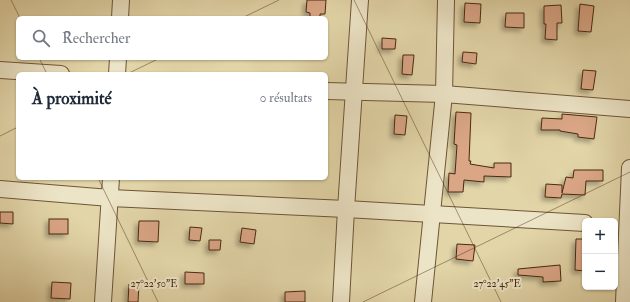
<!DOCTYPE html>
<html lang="fr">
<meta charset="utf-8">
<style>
:root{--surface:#fff;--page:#f2f2f3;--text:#1f2937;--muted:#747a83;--line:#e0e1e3}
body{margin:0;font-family:"IM FELL Double Pica",serif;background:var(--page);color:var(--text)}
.controls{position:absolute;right:12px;bottom:12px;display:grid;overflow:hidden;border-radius:6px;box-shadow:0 1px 3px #0004}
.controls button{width:36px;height:36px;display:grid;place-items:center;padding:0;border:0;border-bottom:1px solid var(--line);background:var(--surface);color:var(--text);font:20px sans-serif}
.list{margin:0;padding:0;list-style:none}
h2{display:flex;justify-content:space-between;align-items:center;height:52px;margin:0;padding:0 16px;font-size:17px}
h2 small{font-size:13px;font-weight:400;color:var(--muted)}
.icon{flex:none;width:22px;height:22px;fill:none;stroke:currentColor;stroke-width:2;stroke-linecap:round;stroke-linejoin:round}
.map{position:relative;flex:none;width:630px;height:302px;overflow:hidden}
.search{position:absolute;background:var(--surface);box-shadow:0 1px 3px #0004;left:16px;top:16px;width:312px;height:44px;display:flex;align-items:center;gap:10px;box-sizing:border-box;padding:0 14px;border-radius:6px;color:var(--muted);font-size:15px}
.panel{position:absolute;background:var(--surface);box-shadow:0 1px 3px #0004;left:16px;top:72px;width:312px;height:108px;border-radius:6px}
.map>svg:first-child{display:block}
.building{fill:#daa686;stroke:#492a11;filter:url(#shadow)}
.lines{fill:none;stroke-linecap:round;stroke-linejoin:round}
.street-casing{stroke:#6f5537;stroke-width:18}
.street{stroke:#ece4c6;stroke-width:16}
.ticks{fill:none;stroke:#492a11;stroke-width:1;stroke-opacity:0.45}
.ticks-label{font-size:10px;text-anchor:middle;fill:#492a11;stroke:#ece4c6;stroke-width:4;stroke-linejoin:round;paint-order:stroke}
</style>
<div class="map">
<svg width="630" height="302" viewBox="0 0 630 302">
<defs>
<filter id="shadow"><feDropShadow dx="-3.5" dy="3.5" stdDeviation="2" flood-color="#0004"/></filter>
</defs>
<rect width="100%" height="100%" fill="#e2d5a8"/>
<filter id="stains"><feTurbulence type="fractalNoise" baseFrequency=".005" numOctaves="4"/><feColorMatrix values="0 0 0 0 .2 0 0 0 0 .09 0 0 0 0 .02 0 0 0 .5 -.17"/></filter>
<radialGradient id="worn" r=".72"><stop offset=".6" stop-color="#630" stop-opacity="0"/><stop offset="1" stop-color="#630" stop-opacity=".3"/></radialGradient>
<g class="building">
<path d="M307,0H326L325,14H320V18L310,17V13L306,12Z"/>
<path d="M465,3L481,4L480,23L464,22Z"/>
<path d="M580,4L594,6L591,32L578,31Z"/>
<path d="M561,5L562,23H557V40L545,39L546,24H544V6Z"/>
<path d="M506,13H524V28L505,27Z"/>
<path d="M382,38L396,39L395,49H382Z"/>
<path d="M463,52L477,53L476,64L462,62Z"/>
<path d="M403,55H414L412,75L402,74Z"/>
<path d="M583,70L596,71L593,90L581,89Z"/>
<path d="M456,112L471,113L469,161H471L470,164L494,168V163H511V177L484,176V182L464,180L463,192H448L449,173L455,174L457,145L454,144Z"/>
<path d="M562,114L597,117L594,139L578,137V134L560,131V130H541L542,118L562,119Z"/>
<path d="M395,115L407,116L405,135L394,134Z"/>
<path d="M574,170H603V181H586L585,195L562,194L561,198L545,197L546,184L562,185V193L566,177L573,178Z"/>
<path d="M0,212H13V224L0,223Z"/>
<rect x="49" y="219" width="19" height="15"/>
<path d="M139,221H159L158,242L138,241Z"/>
<path d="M190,227L202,228L200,241L189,240Z"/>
<path d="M242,228L256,230L254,244L240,242Z"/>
<path d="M576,239H585V271L575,270Z"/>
<path d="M209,240H221L220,250H209Z"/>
<path d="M457,244L475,245L473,261L456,259Z"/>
<path d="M560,265L561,281L543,282V277L518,275V269Z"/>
<path d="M185,272L204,273V284H185Z"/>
<path d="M52,282L71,283L70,299L51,298Z"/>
<path d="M129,284H139L138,302H128Z"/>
<path d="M305,291V302H285V292Z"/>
</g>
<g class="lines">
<defs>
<g id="street">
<path d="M120,18L121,0"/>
<path d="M0,70L61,74"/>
<path d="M117,74L118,58"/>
<path d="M326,91L444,94L630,109"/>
<path d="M0,189L110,198L346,209L585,223"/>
<path d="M103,302L111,178"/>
<path d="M341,302L346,209L360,0"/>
<path d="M423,302L444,94L446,0"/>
<path d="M624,302L630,168"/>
</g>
</defs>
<use href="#street" class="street-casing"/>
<use href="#street" class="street"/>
</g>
<path class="ticks" d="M11,0L20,18M354,0L501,302M242,18L279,0M39,58L47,74M127,74L160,58M0,136L18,127M98,178L158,302M363,302L630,172"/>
<g class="ticks-label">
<text x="154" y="287">27°22'50"E</text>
<text x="497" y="287">27°22'45"E</text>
</g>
<rect width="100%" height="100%" filter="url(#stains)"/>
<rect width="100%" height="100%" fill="url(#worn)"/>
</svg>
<div class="controls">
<button>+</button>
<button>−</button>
</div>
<div class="search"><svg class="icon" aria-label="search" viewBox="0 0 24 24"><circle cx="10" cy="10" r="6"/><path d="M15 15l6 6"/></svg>Rechercher</div>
<section class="panel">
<h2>À proximité<small>0 résultats</small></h2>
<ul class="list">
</ul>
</section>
</div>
